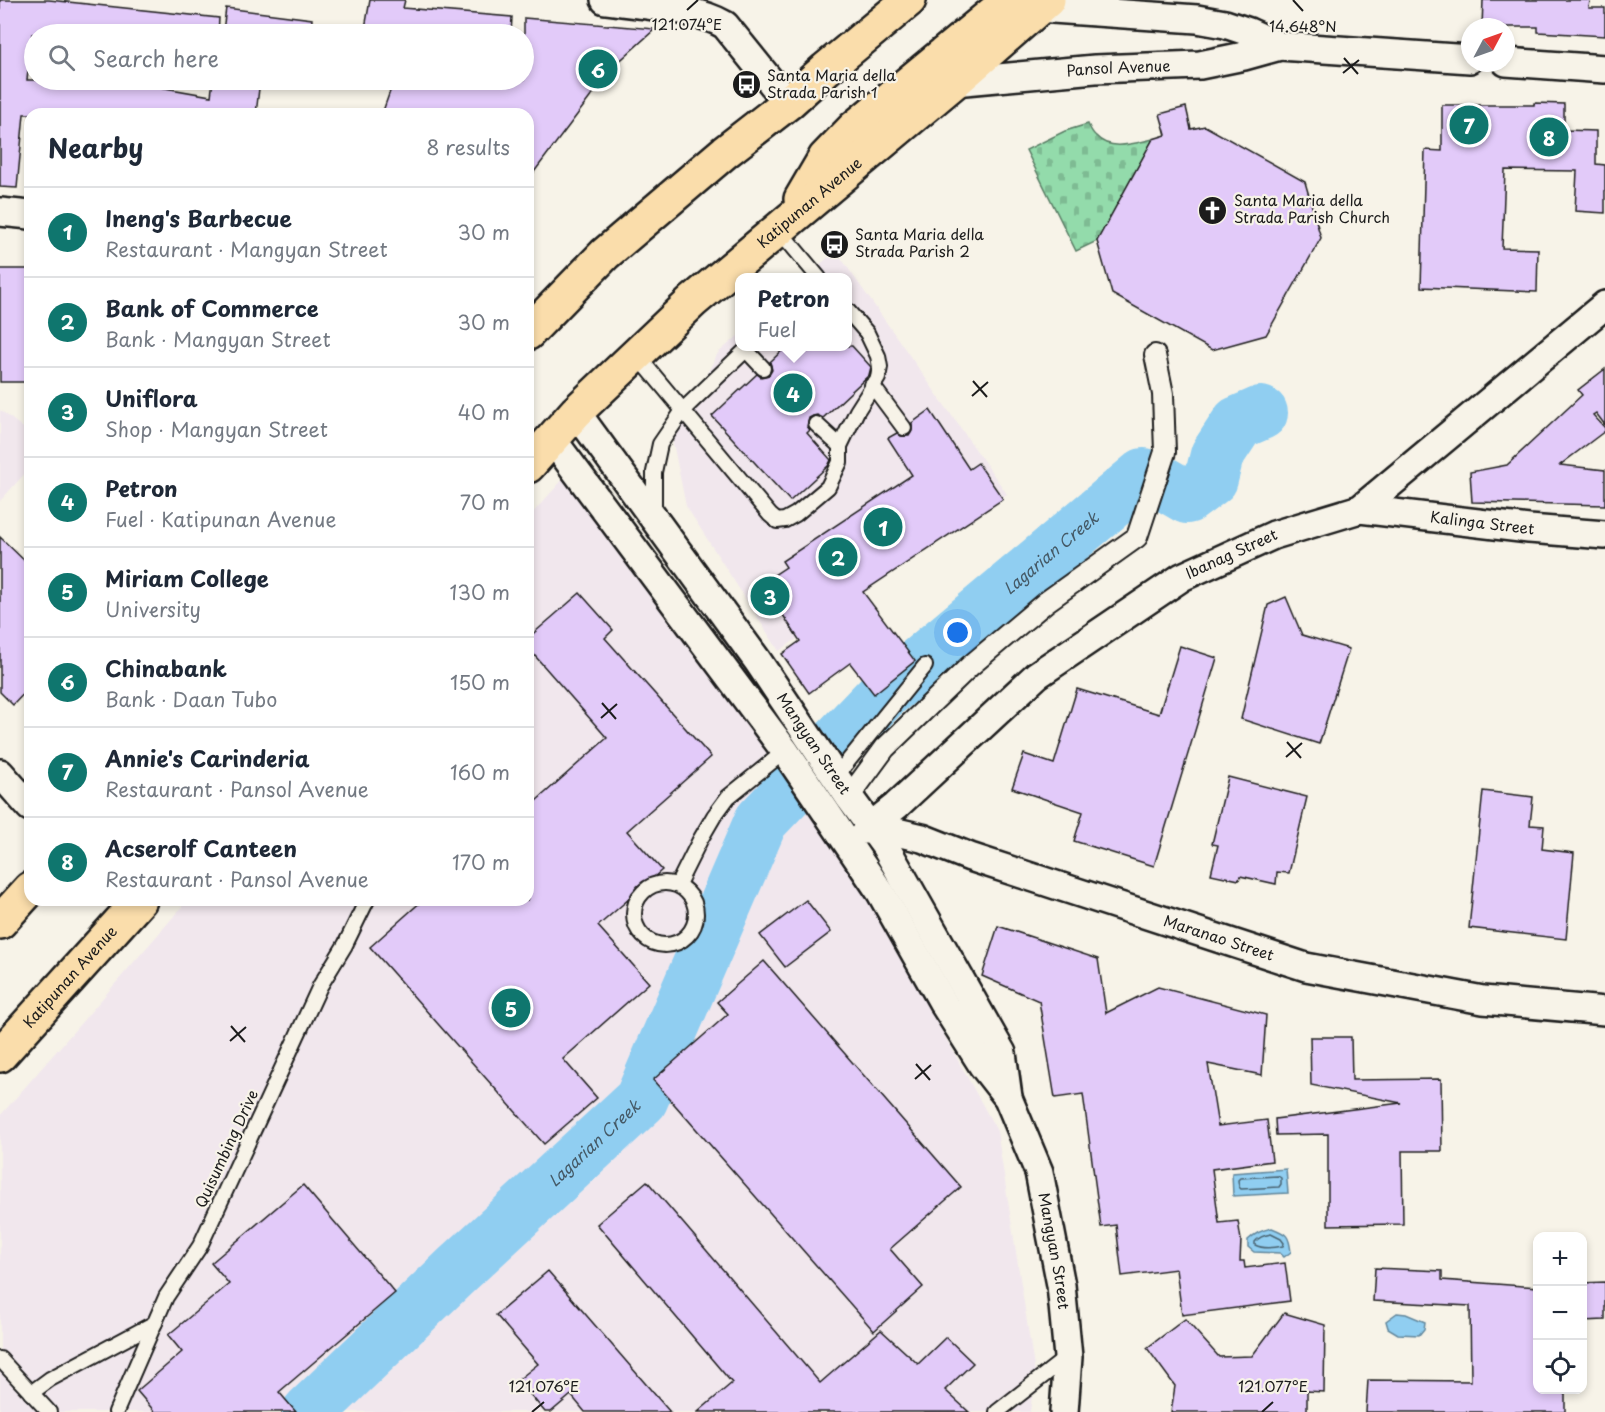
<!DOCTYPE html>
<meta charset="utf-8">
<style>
:root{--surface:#fff;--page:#f2f2f3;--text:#1f2937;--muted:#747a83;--line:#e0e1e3;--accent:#0f766e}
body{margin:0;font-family:"Playpen Sans",sans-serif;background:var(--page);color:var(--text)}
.controls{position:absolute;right:18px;bottom:18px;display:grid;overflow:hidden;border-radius:12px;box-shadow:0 3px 9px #0003}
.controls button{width:54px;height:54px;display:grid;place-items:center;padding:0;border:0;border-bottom:2px solid var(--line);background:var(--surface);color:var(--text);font:30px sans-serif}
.compass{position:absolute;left:1461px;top:18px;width:54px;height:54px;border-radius:50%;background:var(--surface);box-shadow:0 3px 9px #0003;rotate:49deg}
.you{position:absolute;left:958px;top:633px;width:21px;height:21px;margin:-15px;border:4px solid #fff;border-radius:50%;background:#1a73e8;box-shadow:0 0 0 9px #1a73e833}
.badge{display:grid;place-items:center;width:39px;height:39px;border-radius:50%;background:var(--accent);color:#fff;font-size:20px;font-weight:700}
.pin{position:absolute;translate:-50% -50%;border:3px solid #fff;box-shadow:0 2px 6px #0006}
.popup{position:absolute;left:735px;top:273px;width:117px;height:78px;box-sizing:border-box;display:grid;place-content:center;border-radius:12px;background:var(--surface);filter:drop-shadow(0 2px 4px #0005);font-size:20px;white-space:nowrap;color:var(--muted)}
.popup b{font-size:22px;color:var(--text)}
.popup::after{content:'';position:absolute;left:50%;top:100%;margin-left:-12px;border:12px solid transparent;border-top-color:var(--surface)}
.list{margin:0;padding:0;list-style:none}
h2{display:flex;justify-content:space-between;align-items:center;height:78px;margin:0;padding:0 24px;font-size:26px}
h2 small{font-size:20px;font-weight:400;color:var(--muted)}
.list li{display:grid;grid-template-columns:39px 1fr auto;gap:18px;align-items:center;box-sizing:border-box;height:90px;padding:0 24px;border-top:2px solid var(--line)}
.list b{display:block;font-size:22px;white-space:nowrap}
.list p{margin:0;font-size:20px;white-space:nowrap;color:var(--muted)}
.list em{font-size:20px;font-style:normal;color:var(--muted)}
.icon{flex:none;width:33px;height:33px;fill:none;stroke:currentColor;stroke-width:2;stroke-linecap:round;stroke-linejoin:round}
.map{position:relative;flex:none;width:1605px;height:1412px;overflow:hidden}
.search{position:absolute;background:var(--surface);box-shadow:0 3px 9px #0003;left:24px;top:24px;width:510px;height:66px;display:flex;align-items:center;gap:15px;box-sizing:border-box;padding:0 21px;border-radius:33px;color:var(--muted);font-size:22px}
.panel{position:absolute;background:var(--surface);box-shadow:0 3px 9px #0003;left:24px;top:108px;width:510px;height:798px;border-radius:18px}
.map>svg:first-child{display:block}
.built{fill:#f1e7ed}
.cemetery{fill:url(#cemetery-stones);stroke:#587c64;stroke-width:1.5}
.water{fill:#90cef1;stroke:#62879c;stroke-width:1.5}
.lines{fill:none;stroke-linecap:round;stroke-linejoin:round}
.shore{stroke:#4a6371;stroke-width:1.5}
.river{stroke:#90cef1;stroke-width:54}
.building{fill:#e2caf9;stroke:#1c1c1c;stroke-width:1.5}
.service-casing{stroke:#1c1c1c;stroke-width:18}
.pedestrian-casing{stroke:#1c1c1c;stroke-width:24}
.minor-casing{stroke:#1c1c1c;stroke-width:32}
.primary-casing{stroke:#1c1c1c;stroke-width:38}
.service{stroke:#f7f3e8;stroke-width:14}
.pedestrian{stroke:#f7f3e8;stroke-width:20}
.minor{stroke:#f7f3e8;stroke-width:27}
.primary{stroke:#faddab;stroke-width:33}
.ticks{fill:none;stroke:#1c1c1c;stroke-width:2}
.labels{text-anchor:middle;stroke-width:4.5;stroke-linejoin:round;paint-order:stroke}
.street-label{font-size:15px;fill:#1c1c1c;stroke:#f7f3e8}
.poi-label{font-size:15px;fill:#1c1c1c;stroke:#f7f3e8;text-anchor:start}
.water-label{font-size:16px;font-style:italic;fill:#455a67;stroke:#f7f3e8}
.ticks-label{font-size:15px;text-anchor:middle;fill:#1c1c1c;stroke:#f7f3e8;stroke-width:4.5;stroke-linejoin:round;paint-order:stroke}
</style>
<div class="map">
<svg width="1605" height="1412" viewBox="0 0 1605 1412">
<defs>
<pattern id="cemetery-stones" width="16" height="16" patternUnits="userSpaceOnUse" patternTransform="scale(1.5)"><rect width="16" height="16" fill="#93dbab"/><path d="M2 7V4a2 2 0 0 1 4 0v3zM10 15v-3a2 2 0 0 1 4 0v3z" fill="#7ebb93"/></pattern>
</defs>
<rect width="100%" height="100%" fill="#f7f3e8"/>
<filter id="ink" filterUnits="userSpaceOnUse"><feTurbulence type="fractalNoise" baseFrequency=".0167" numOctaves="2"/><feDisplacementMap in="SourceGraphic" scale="12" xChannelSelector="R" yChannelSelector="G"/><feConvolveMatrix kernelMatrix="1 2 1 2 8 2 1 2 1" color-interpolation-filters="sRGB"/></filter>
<g filter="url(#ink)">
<g class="built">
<path d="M836,251L1007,494L779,651L686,506L672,438L718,353L739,335V346H847V278L805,277Z"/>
<path d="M0,410L30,433V472L28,470L0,501Z"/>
<path d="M566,476L842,850L997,1131L1035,1373L1030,1412H0V1116L188,900H528V518Z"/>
</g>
<path class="cemetery" d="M1088,124C1090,128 1092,133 1096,136C1110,152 1135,143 1153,139L1097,241L1076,251L1026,150L1065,131Z"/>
<g class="water">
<path d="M1286,1169L1288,1193L1233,1196L1232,1173Z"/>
<path d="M1272,1228C1287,1234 1289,1235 1291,1252L1284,1257L1280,1253L1254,1252L1248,1247V1240C1255,1233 1262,1230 1272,1228Z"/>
<path d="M1397,1313L1406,1314L1425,1322L1424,1329L1419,1335L1398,1334L1388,1328L1386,1321Z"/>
</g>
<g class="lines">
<g class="shore">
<path d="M1278,1176L1281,1178V1184L1279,1187L1241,1189L1239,1187L1238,1180L1240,1178Z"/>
<path d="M1271,1234L1281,1239L1284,1243L1283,1246C1274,1248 1263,1249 1255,1245V1242C1259,1237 1265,1235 1271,1234Z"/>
</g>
<g class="river">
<path id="s1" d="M834,745L884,693L1144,475L1163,483L1187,497L1211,479L1217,455L1238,423L1261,413"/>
<path id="s2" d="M309,1412L458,1269L641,1100L761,821L801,779"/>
</g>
</g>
<g class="building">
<path d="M0,0H49L219,18L218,34H32L27,80H120L211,96L213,80H260L256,114H24L17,188L0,187Z"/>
<path d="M370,0H405L403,8L512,17L511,34H364Z"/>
<path d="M1483,0H1590L1589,8H1605V36L1538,32V27H1482Z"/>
<path d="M226,8L312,19L311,34H249L223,31Z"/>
<path d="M524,18L655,29L613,67L528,180V114H382L394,80H524Z"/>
<path d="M1534,103L1564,104V130L1596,131V164L1605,165V213L1575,211L1577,171L1505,170L1502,248L1538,249L1537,292L1421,287L1425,150L1442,151V105H1534Z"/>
<path d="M1186,107L1191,129L1205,126L1305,182L1321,238L1266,335L1212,350L1112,294L1097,241L1153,139L1166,135L1160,114Z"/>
<rect x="0" y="269" width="30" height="113"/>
<path d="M787,346H852L871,367L869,375L823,418L817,415L813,416L809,418L807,426L810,430L807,433L831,460L828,466L790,501L712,416L757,374L761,377L769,375L772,370L770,362Z"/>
<path d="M1605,369V425L1596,413L1593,415L1605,428V431L1560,465L1605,470V505L1472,502L1470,472L1507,465L1582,395L1578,390Z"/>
<path d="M930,410L969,469L978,463L1003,499L863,592L915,661L874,694L850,663L809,693L782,654L800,641L762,583L786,567L782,561L912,475L888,438L897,433L901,436H909L912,431V423Z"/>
<path d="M0,537L30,566V687L13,705L0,692Z"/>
<path d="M580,593L613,630L605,638L711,757L627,831L662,870L598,926L649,983L563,1059L597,1098L544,1144L370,947L423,900H528V808L607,738L528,648V638Z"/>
<path d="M1286,597L1302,635L1349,649L1319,744L1241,719L1268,605Z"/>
<path d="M1180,646L1217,658L1154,866L1074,841L1083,812L1012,788L1024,754L1054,764L1077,689L1159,714Z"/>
<path d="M1228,777L1307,797L1289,873L1277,872L1276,884L1240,876L1239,880L1211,874L1218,845L1212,844Z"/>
<path d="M1483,791L1533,797L1530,825L1544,826L1542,849L1574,853L1566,939L1469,928Z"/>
<path d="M806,900L831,932L785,967L760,935Z"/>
<path d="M998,926L1098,959L1106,1013L1158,987L1266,1015L1262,1075L1208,1064L1218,1126L1267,1120L1272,1161L1212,1169L1219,1223L1238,1221L1241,1240L1240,1261H1244L1245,1268L1285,1263L1290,1301L1182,1315L1176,1269L1122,1276L1116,1225L1101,1227L1083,1094L1055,1098L1039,1001L982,976Z"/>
<path d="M764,961L961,1187L890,1249L923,1287L874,1331L653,1080L728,1014L717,1002Z"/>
<path d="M1310,1037H1351L1352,1080L1441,1079L1442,1151H1402L1403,1224L1328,1225V1134L1276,1135L1275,1119L1401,1103L1311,1085Z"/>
<path d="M647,1181L820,1383L881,1330L918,1364L946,1337L973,1363L945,1390L969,1412H698L732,1383L597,1224Z"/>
<path d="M303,1185L395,1293L279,1392L296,1412H155L137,1391L182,1352L168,1335L229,1284L211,1263Z"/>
<path d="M1375,1268L1442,1271V1280L1538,1287V1389H1565V1412H1366L1368,1380L1471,1381L1470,1306L1373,1301Z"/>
<path d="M548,1271L670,1412H585L571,1395L551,1412H545L518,1380L538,1364L496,1315Z"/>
<path d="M1605,1282V1320L1582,1321V1283Z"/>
<path d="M1284,1313L1325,1325L1324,1392L1307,1391V1412H1171L1175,1386L1147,1348L1185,1319L1219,1357L1252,1356Z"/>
</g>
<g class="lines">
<defs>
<g id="service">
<path d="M778,229L819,278"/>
<path d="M746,350L763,368"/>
<path d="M636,354L770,515L777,521L785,520L796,514L828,487L840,462V446L857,411L878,378L880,367L878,356L867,333L847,310"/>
<path d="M872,385L904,428"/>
<path d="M816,424L840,446"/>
<path d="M654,512V472L660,444L684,409L750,346"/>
<path d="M836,776L925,666"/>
<circle cx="665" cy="914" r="31"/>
<path d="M678,884L700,840L714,816L728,797L785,751"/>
<path d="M0,1359L49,1412"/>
<path d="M31,1393L50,1379L155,1323"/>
<path d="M116,1412L166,1297L200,1246L320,986L345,945L367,900"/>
<path d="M997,1412L1066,1358"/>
</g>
<path id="pedestrian" d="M849,797L885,748L970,666L1046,602L1137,537L1165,452L1163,394L1155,355"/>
<g id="minor">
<path d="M605,0C640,5 695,7 725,25L788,103"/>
<path d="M1038,8L1197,19L1225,24L1249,32L1280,46"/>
<path d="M1506,62L1605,69"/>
<path id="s3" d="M954,82L1095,69L1200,65L1244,56L1280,46L1470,59"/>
<path d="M0,212L30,215"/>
<path id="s4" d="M576,412L757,660L849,797L885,846L1002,1053L1008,1097"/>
<path id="s5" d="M552,439L785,751L881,893L945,1006L983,1066L1008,1098L1039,1172L1061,1285L1068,1357L1064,1412"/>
<path id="s6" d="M1360,509L1529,529L1605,535"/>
<path d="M0,773L30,807"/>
<path id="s7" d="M871,826L896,806L1037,675L1182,577L1274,535L1360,509L1605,305"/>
<path id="s8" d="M866,830L871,826L922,838L970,857L1306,967L1483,1000L1605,1011"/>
</g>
<g id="primary">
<path d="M801,199L825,158L854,128L1009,0"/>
<path d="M528,333L605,254L725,152L788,103L826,69L909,0"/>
<path id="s9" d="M528,466L576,412L693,301L954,82L1048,0"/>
<path d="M0,922L30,889"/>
<path id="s10" d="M0,1055L140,900"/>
</g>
</defs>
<use href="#service" class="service-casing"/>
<use href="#pedestrian" class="pedestrian-casing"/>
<use href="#minor" class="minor-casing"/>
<use href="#primary" class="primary-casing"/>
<use href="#service" class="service"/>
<use href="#pedestrian" class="pedestrian"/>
<use href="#minor" class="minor"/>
<use href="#primary" class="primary"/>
</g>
</g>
<path class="ticks" d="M1293,0L1303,11M687,10L698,0M1344,58L1358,74M1343,73L1359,60M973,381L987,397M972,396L988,382M602,703L616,719M601,718L617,704M1287,742L1301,758M1286,757L1302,743M231,1026L245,1042M230,1041L246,1027M916,1064L930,1080M915,1079L931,1065M532,1412L544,1402M1262,1412L1273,1402"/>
<defs>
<symbol id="bus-disc" viewBox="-11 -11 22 22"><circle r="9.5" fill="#1c1c1c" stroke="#f7f3e8"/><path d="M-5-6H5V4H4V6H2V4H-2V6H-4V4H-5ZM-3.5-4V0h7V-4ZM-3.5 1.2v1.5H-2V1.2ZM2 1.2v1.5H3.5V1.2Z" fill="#fff"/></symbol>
<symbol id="church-disc" viewBox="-11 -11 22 22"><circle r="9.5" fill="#1c1c1c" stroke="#f7f3e8"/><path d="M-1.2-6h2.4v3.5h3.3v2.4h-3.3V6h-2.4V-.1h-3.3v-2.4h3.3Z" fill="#fff"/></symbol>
</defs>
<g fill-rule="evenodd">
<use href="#bus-disc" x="730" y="68" width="33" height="33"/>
<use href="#church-disc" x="1196" y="194" width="33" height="33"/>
<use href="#bus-disc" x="818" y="228" width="33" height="33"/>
</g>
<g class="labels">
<g class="street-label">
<text dy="5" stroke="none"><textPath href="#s3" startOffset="165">Pansol Avenue</textPath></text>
<text dy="5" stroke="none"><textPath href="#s9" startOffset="386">Katipunan Avenue</textPath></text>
<text dy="5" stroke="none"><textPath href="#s6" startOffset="123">Kalinga Street</textPath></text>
<text dy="5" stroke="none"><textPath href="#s7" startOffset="454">Ibanag Street</textPath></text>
<text dy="5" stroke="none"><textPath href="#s4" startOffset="408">Mangyan Street</textPath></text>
<text dy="5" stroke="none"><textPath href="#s8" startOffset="372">Maranao Street</textPath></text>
<text dy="5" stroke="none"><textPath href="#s10" startOffset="105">Katipunan Avenue</textPath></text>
<text transform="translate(227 1149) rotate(-65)" y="5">Quisumbing Drive</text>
<text dy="5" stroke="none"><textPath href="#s5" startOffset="963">Mangyan Street</textPath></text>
</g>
<g class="poi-label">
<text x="767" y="81">Santa Maria della<tspan x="767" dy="17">Strada Parish 1</tspan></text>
<text x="1234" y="206">Santa Maria della<tspan x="1234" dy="17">Strada Parish Church</tspan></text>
<text x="855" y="240">Santa Maria della<tspan x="855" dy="17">Strada Parish 2</tspan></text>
</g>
<g class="water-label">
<text dy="6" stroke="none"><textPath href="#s1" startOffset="290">Lagarian Creek</textPath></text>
<text dy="6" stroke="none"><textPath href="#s2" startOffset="392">Lagarian Creek</textPath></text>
</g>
</g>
<g class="ticks-label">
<text x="687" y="30">121.074°E</text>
<text x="1303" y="32">14.648°N</text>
<text x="544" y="1392">121.076°E</text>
<text x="1273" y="1392">121.077°E</text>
</g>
</svg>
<div class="controls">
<button>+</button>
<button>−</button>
<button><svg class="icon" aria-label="locate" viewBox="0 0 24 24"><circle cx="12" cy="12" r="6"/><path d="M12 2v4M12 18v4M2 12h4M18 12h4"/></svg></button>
</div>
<svg class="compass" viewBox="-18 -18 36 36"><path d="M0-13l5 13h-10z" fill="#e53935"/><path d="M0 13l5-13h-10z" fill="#747a83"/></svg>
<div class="you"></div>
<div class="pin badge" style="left:883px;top:527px">1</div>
<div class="pin badge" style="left:838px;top:557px">2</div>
<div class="pin badge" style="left:770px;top:596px">3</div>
<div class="pin badge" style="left:793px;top:393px">4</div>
<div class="popup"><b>Petron</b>Fuel</div>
<div class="pin badge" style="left:511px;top:1008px">5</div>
<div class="pin badge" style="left:598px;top:69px">6</div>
<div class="pin badge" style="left:1469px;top:125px">7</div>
<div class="pin badge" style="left:1549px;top:137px">8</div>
<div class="search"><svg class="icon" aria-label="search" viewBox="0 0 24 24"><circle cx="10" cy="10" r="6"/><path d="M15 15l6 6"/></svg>Search here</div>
<section class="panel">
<h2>Nearby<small>8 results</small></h2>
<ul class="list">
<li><span class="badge">1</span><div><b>Ineng's Barbecue</b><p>Restaurant · Mangyan Street</p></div><em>30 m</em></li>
<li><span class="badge">2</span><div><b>Bank of Commerce</b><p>Bank · Mangyan Street</p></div><em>30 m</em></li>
<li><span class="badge">3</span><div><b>Uniflora</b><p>Shop · Mangyan Street</p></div><em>40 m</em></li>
<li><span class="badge">4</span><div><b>Petron</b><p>Fuel · Katipunan Avenue</p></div><em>70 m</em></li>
<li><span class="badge">5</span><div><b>Miriam College</b><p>University</p></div><em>130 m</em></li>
<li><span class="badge">6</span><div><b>Chinabank</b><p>Bank · Daan Tubo</p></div><em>150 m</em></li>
<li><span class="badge">7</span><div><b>Annie's Carinderia</b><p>Restaurant · Pansol Avenue</p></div><em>160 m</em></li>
<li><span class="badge">8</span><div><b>Acserolf Canteen</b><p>Restaurant · Pansol Avenue</p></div><em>170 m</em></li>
</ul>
</section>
</div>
